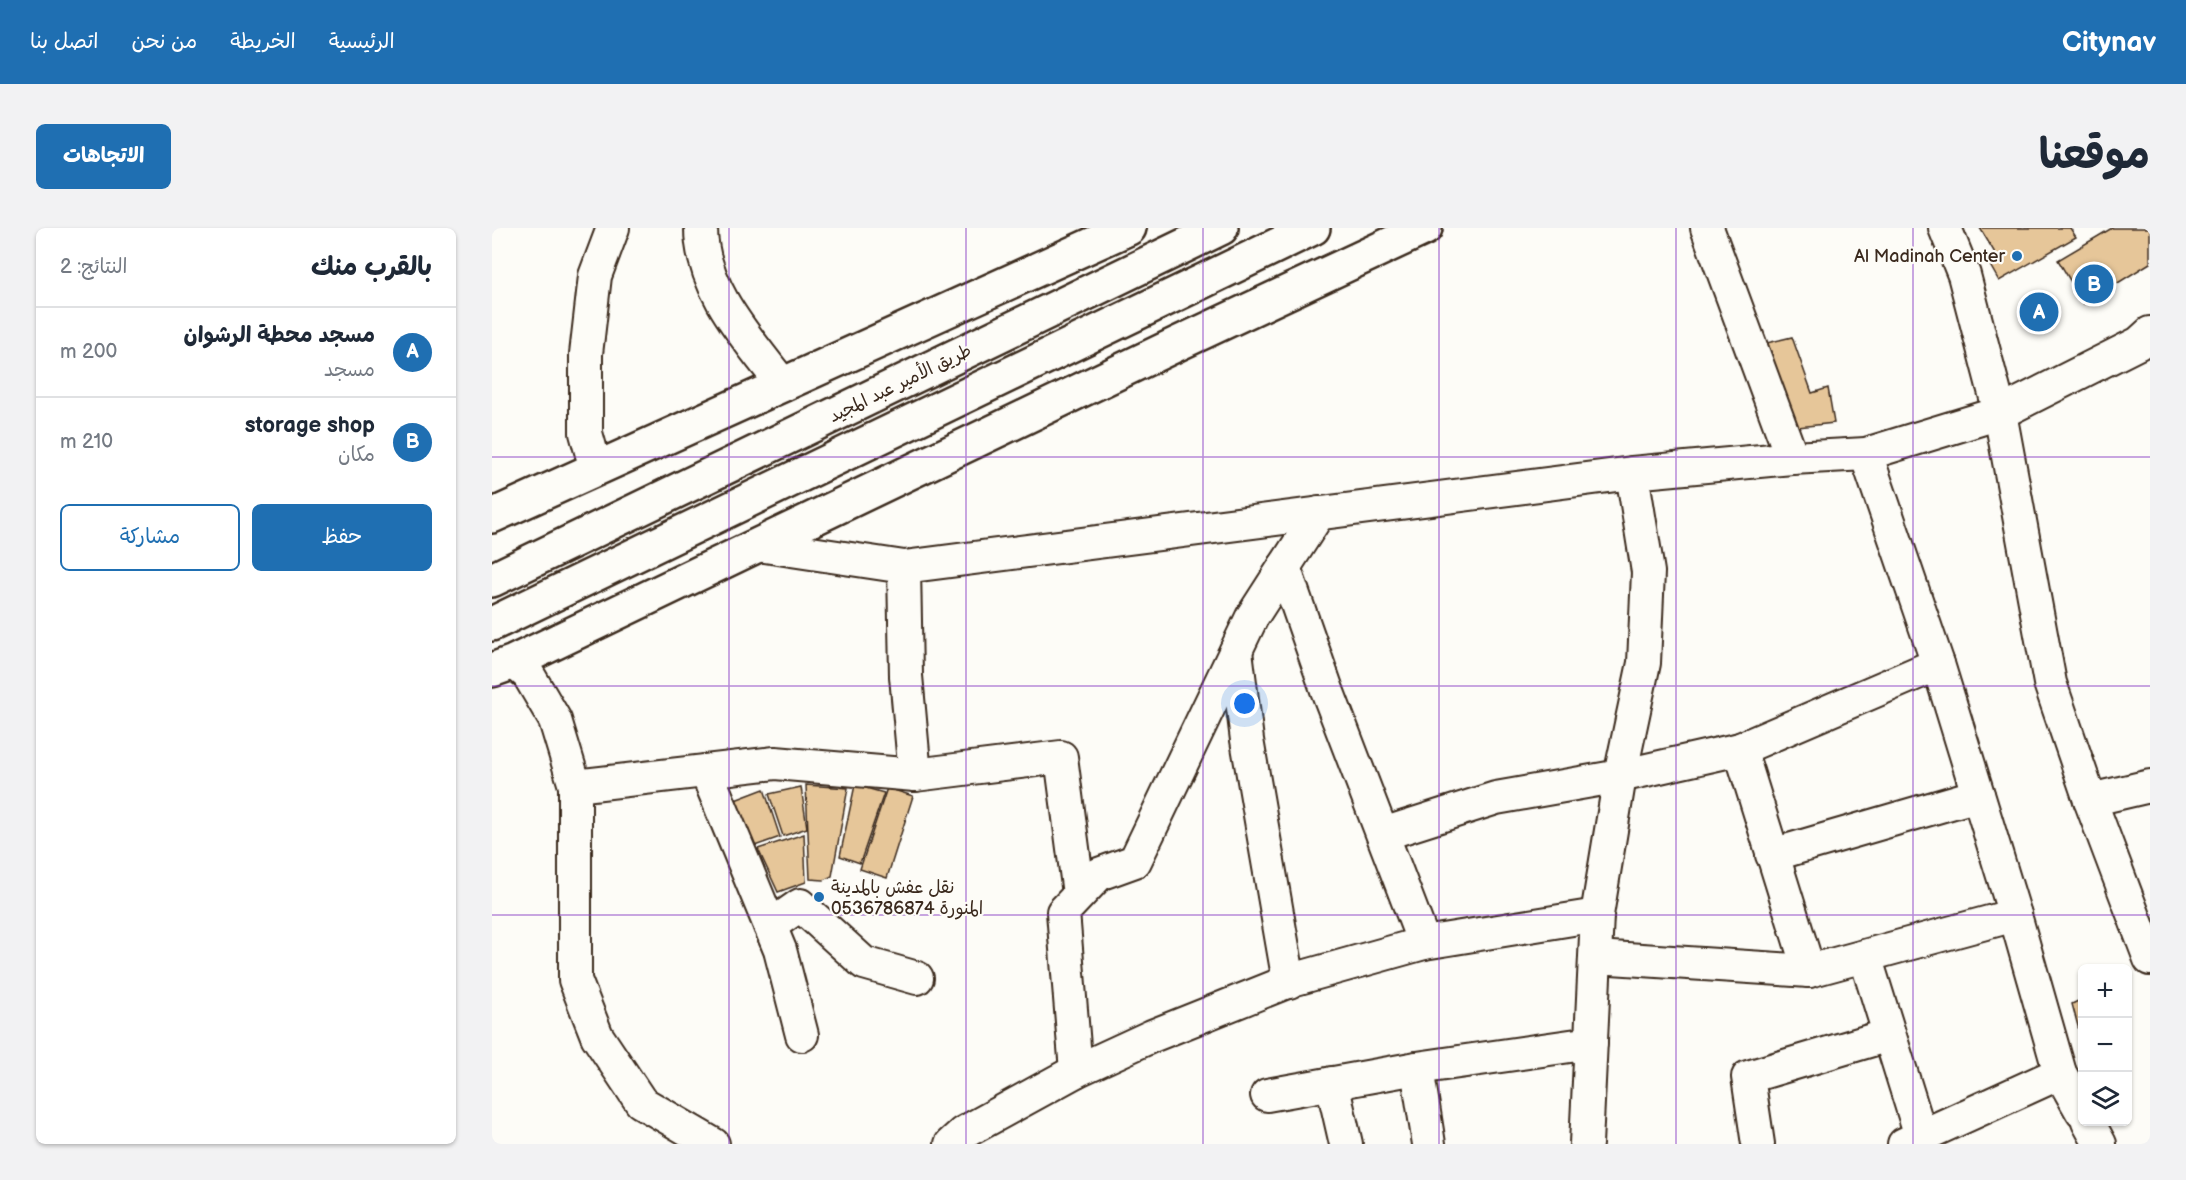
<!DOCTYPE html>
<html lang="ar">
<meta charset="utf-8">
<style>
:root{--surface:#fff;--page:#f2f2f3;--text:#1f2937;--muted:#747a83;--line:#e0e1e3;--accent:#1f6fb2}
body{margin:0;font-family:"Balsamiq Sans","Playpen Sans Arabic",sans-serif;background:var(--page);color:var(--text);direction:rtl}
.controls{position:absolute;right:18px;bottom:18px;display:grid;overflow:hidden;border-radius:9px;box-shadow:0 2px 4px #0004}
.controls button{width:54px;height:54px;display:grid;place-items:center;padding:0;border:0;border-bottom:2px solid var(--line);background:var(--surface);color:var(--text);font:30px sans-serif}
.you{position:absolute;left:753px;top:476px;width:21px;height:21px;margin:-15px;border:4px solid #fff;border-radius:50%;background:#1a73e8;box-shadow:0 0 0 9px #1a73e833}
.badge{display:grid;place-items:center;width:39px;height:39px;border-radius:50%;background:var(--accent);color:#fff;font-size:20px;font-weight:700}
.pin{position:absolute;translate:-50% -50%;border:3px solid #fff;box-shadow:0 2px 6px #0006}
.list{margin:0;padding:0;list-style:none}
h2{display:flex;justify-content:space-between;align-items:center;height:78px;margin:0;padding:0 24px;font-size:26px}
h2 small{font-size:20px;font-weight:400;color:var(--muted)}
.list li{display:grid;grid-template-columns:39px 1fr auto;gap:18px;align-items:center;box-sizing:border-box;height:90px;padding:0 24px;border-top:2px solid var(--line)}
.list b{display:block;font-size:22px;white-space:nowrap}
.list p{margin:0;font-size:20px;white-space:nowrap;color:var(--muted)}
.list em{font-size:20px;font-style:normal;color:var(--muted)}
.actions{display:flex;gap:12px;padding:18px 24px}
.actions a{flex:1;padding:14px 0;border:2px solid var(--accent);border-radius:9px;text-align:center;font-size:21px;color:var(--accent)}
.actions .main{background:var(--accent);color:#fff}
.icon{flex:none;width:33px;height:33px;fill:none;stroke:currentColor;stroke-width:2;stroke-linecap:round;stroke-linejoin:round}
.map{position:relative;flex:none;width:1658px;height:916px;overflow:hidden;direction:ltr;border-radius:9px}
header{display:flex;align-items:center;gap:36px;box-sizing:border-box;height:84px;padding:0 30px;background:var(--accent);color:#fff}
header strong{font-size:28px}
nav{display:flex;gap:33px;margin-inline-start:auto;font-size:21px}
.intro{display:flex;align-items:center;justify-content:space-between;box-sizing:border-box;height:144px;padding:0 36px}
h1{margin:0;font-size:42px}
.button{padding:15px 27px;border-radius:9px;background:var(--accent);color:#fff;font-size:21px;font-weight:700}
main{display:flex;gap:36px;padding:0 36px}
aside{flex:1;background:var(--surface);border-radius:9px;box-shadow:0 2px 4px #0004}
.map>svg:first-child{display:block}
.building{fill:#e6c699;stroke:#3b2a1e;stroke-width:1.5}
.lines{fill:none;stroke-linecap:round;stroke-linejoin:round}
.street-casing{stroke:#3b2a1e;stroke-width:36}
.secondary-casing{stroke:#3b2a1e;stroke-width:38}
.street{stroke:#fdfcf7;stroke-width:32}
.secondary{stroke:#fdfcf7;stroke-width:33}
.grid{fill:none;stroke:#7b2cbf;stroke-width:1.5;stroke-opacity:0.55}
.poi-dot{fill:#1f6fb2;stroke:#fdfcf7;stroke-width:2}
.labels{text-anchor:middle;stroke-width:4.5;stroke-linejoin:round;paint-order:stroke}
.poi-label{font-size:18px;fill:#3b2a1e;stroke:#fdfcf7;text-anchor:end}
.street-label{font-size:18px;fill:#3b2a1e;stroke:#fdfcf7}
</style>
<header>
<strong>Citynav</strong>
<nav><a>الرئيسية</a><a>الخريطة</a><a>من نحن</a><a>اتصل بنا</a></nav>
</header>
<div class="intro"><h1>موقعنا</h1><a class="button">الاتجاهات</a></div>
<main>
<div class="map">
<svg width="1658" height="916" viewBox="0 0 1658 916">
<rect width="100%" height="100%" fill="#fdfcf7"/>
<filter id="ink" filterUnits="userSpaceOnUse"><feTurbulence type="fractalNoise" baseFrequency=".0167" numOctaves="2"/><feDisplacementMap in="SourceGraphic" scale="12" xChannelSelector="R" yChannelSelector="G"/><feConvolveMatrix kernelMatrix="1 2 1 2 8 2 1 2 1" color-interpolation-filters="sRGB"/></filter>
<g filter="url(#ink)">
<g class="building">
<path d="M1488,0H1578L1584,9L1507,53L1495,32L1503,25Z"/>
<path d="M1620,0H1658V35L1592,76L1566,32Z"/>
<path d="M1300,109L1320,165L1336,160L1342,195L1297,200L1266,117Z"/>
<path d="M314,557L356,560L340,648L332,652L318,651Z"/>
<path d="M363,557L392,565L368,635L348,628Z"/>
<path d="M309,559L315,600L291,608L277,566Z"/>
<path d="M395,560L421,568L395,650L368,641Z"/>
<path d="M272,561L288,609L257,620L238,574Z"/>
<path d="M312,606L314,654L286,664L266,621Z"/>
<path d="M1590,771V813L1580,776Z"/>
</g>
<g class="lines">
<defs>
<g id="street">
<path d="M209,0C209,61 256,111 291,157"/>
<path d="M1215,0L1300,230"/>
<path d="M1453,0L1472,47L1508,185L1558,455L1598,572L1658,731"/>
<path d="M1374,226L1446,436L1523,687L1568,845L1590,884"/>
<path d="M104,241L94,205V126L103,48L121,0"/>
<path d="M266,317L412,339L1140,245L1300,230L1374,226L1508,185L1647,115L1658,105"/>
<path d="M412,339L414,448L423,547"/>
<path d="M792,339L835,462L932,715"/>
<path d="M744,423L755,512L797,754"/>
<path d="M22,434L36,446L63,492L83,558V752L105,808L149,874L221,916"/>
<path d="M1248,521L1317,743"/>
<path d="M214,543L288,722L310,807"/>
<path d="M83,558L283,535L423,547L569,529L587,666"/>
<path d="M1598,572L1658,558"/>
<path d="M891,606L1004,570L1128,548L1248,521L1446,436"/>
<path d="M1280,627L1486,567"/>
<path d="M278,698L308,677L372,735L425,750"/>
<path d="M1373,728L1429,908"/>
<path d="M1104,729L1317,743L1523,687"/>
<path d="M925,840L937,916"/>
<path d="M584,843L571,684L607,646L643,633L760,389L827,285"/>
<path d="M840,855L854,916"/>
<path d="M775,867L925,840L1099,815"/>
<path d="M1596,894L1608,916"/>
<path d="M459,916L471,905L584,843L660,808L800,752L932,715L1105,687"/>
<path d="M1094,916L1105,687L1128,548L1152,435L1156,344L1140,245"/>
<path d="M1266,916L1256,849L1397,807"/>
<path d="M1412,916L1568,845"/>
</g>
<g id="secondary">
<path d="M0,288L637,0"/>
<path d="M0,352L729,0"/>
<path d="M0,396L821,0"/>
<path d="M0,442L22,434L685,116L933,0"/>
</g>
</defs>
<use href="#street" class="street-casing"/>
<use href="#secondary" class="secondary-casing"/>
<use href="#street" class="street"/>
<use href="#secondary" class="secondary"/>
</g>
</g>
<path class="grid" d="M237,0V916M474,0V916M711,0V916M947,0V916M1184,0V916M1421,0V916M0,229H1658M0,458H1658M0,687H1658"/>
<g class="poi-dot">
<circle cx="1525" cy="28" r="6"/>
<circle cx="327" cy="669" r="6"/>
</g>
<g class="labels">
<g class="poi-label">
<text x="1513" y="34">Al Madinah Center</text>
<text x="339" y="665" text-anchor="start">نقل عفش بالمدينة<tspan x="339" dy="21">المنورة 0536786874</tspan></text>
</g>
<g class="street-label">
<text transform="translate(408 155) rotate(-26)" y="6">طريق الأمير عبد المجيد</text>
</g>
</g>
</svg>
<div class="controls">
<button>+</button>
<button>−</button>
<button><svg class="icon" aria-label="layers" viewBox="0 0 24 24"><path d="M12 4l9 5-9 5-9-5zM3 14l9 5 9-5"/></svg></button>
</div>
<div class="you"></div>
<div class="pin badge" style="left:1547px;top:84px">A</div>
<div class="pin badge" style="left:1602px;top:56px">B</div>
</div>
<aside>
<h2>بالقرب منك<small>النتائج: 2</small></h2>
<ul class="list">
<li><span class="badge">A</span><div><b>مسجد محطة الرشوان</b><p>مسجد</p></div><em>200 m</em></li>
<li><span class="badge">B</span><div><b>storage shop</b><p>مكان</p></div><em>210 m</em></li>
</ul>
<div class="actions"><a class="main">حفظ</a><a>مشاركة</a></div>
</aside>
</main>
